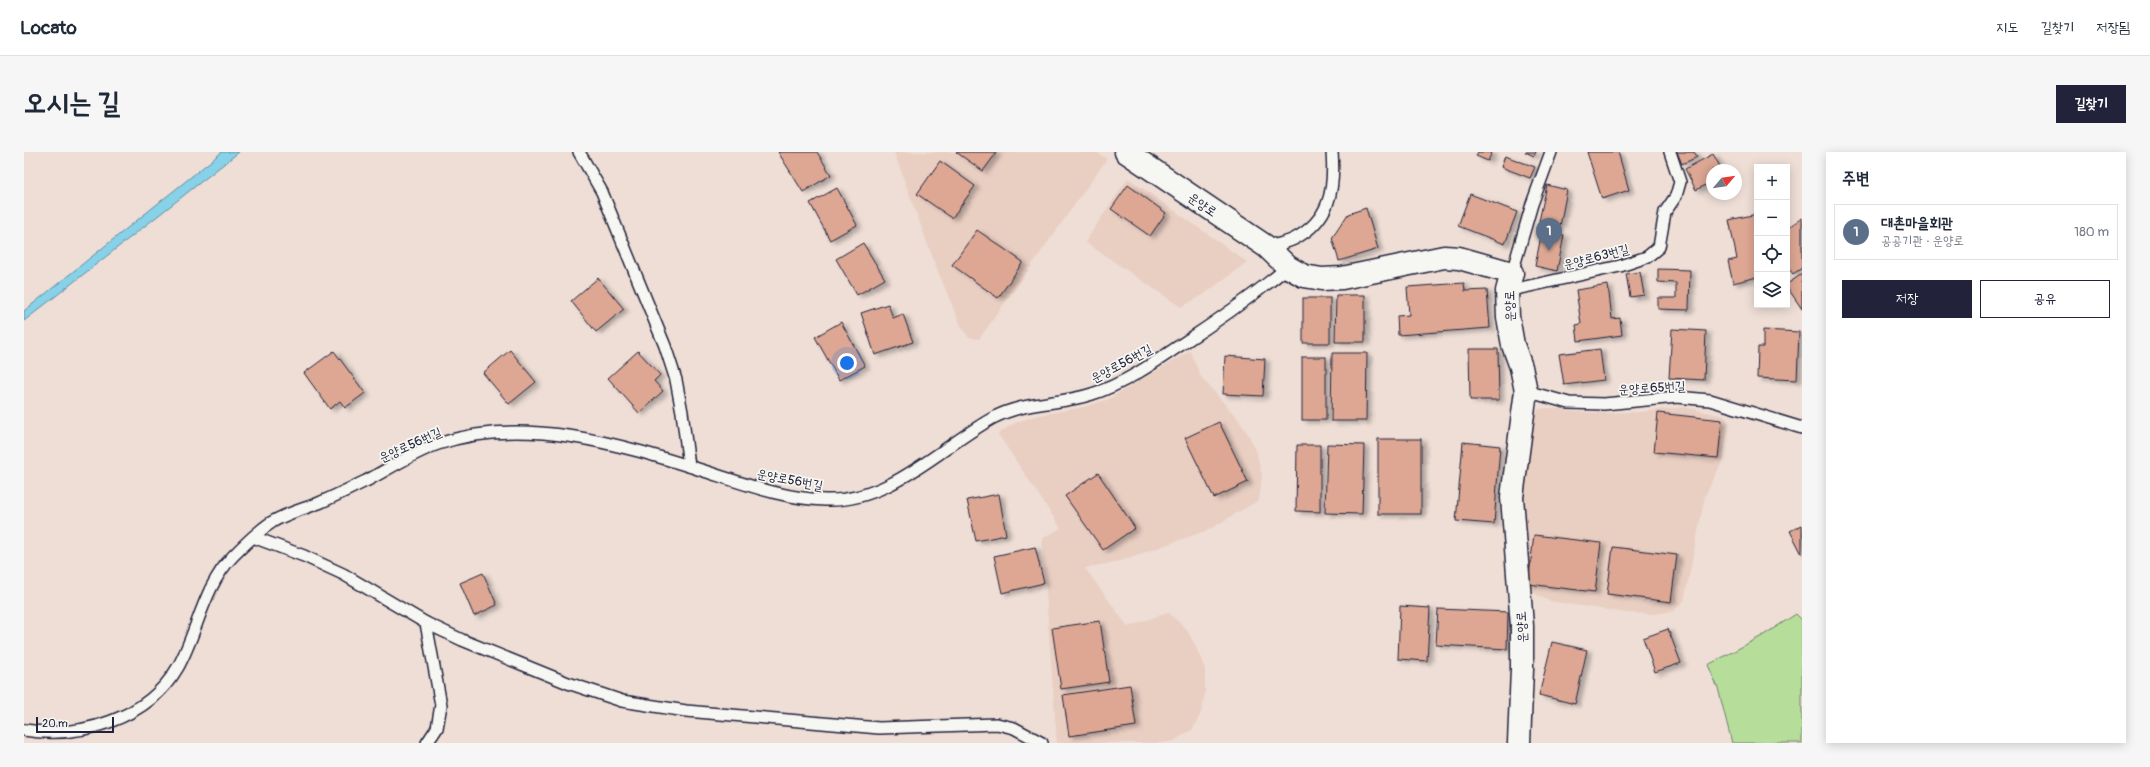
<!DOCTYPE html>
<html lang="ko">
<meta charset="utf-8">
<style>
:root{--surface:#fff;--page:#f6f6f7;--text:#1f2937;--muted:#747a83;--line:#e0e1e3;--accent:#22223b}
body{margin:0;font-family:Pangolin,"Poor Story",sans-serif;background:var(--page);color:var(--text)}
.controls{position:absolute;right:12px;top:12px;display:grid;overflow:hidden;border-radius:0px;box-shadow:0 2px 10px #0003}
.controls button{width:36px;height:36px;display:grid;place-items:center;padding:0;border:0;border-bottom:1px solid var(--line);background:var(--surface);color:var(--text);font:20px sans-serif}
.compass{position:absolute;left:1682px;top:12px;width:36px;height:36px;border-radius:50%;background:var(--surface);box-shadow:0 2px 10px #0003;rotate:61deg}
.scale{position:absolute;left:12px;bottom:10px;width:78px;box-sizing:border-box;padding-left:4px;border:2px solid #22223b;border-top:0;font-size:11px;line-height:14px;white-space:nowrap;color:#22223b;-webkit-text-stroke:3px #f6f6f2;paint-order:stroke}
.you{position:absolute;left:823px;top:211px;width:14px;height:14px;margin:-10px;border:3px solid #fff;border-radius:50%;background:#1a73e8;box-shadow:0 0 0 6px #1a73e833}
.badge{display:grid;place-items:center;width:26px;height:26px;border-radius:50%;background:var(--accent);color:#fff;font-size:13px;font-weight:700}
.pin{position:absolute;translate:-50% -33px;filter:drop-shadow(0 1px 2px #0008)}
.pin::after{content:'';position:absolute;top:21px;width:14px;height:12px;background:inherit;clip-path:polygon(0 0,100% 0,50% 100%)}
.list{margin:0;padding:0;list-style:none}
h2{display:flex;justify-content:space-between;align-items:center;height:52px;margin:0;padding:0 16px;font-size:17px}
h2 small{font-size:13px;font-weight:400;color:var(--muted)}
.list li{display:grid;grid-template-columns:26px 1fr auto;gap:12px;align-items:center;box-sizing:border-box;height:56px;margin:0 8px 8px;padding:0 8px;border:1px solid var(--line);border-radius:0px}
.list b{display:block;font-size:15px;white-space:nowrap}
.list p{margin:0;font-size:13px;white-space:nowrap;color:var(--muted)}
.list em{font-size:13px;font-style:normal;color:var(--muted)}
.actions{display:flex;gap:8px;padding:12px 16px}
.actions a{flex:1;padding:9px 0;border:1px solid var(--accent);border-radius:0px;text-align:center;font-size:14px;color:var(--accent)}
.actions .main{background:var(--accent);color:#fff}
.icon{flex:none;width:22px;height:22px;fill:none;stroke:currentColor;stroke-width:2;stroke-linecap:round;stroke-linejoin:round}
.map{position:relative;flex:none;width:1778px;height:591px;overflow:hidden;border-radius:0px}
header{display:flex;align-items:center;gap:24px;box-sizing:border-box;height:56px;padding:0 20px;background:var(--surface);border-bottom:1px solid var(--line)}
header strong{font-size:19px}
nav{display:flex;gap:22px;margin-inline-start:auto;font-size:14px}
.intro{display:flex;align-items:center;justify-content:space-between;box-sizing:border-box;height:96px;padding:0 24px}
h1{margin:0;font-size:28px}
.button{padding:10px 18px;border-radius:0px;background:var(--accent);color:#fff;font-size:14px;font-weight:700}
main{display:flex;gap:24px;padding:0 24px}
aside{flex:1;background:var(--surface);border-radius:0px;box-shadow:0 2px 10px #0003}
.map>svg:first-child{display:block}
.built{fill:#e9cec2}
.green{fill:#b6de9a;stroke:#6c806a}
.water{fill:#87d2e8;stroke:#5f8ca3}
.building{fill:#dda793;stroke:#22223b;filter:url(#shadow)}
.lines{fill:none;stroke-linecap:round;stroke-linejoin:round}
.lane-casing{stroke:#22223b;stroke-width:14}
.street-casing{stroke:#22223b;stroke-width:25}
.lane{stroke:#f6f6f2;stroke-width:11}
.street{stroke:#f6f6f2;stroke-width:22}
.labels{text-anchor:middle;stroke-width:3.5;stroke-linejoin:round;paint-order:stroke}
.street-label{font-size:13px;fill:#22223b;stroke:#f6f6f2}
</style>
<header>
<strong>Locato</strong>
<nav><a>지도</a><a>길찾기</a><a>저장됨</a></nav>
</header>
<div class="intro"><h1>오시는 길</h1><a class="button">길찾기</a></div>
<main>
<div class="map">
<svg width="1778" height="591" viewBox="0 0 1778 591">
<defs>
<filter id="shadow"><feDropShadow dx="4.5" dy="2.5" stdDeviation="2" flood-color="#0004"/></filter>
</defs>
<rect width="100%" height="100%" fill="#eeded6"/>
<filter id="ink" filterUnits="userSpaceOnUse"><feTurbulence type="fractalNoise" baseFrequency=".025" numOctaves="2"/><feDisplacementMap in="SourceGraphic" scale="8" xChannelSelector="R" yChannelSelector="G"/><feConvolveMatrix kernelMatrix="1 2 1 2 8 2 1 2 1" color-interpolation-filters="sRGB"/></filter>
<g filter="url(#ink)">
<g class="built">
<path d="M870,0H1072L1083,7L955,187L944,185L937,174L912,115Z"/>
<path d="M1104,26L1223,110L1179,143L1157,155L1061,90Z"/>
<path d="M1166,199L1177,225L1214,267L1225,284L1233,302L1238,324L1235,348L1184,378L1096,409L1061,416L1104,475L1144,460L1163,478L1172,495L1181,517V540L1177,561L1169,577L1150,589L1137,591H1033L1018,387L1037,376L974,282L991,271L1011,264L1060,255L1085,247Z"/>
<path d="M1660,255L1700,264L1705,271L1700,306L1681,344L1660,449L1649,459L1631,462L1603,461L1525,449L1506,439L1499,351L1500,329L1510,262L1515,257L1528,256L1551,260L1578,261L1617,260Z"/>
</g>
<path class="green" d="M1772,462L1778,468V591H1708L1694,536L1684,513L1738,484Z"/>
<path class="water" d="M198,0H215L0,169V159Z"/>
<g class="building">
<path d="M754,0H793L807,23L779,40Z"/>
<path d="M932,0H973L959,19Z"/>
<path d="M1454,0H1468L1464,9L1452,4Z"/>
<path d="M1501,0H1512L1510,4Z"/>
<path d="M1563,0H1594L1605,38L1578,47Z"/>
<path d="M1653,0H1670L1673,5L1658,12Z"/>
<path d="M1689,2L1698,18H1688V30L1672,38L1661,17Z"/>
<path d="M1481,4L1511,15L1506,26L1477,15Z"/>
<path d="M916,9L951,34L928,66L893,42Z"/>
<path d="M1104,33L1142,61L1126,84L1087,57Z"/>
<path d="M1523,33L1543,38L1536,74L1515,69Z"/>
<path d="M813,36L833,73L806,88L786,51Z"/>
<path d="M1446,42L1493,60L1481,92L1434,74Z"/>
<path d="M1342,56L1354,97L1315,109L1308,86L1324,62Z"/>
<path d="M1733,62V125L1709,131L1704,109L1713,107L1705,68Z"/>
<path d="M1778,66V116L1769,122L1763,114V76Z"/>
<path d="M953,78L999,110L974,146L928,113Z"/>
<path d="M1518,79L1540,83L1533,119L1511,114Z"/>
<path d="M839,91L861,127L833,143L812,107Z"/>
<path d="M1634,117L1666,118L1665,158L1634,157V146H1652V131L1634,130Z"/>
<path d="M1616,120L1620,143L1606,145L1602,122Z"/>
<path d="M1778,122V157L1763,135V132Z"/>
<path d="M574,126L600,157L572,180L547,149Z"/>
<path d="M1440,131L1441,139L1463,138L1466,176L1374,183L1373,164L1385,163L1383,135Z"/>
<path d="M1584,133L1588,167L1596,166L1598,183L1554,189L1552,173L1557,172L1552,138Z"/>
<path d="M1312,143H1341V190H1311Z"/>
<rect x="1279" y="146" width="27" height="45"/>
<path d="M864,152L869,166L879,162L889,190L851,203L837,161Z"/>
<path d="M817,170L841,214L815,228L791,185Z"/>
<path d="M1648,177L1682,179L1680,228L1645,226Z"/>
<path d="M1739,178L1775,180L1773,228L1733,226L1734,195H1739Z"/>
<path d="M1445,197H1474L1475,248H1446Z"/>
<path d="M1576,197L1580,228L1540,233L1535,202Z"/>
<path d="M486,198L512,230L485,252L459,221Z"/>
<path d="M310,199L341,241L321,256L316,249L306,257L280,221Z"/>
<path d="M614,199L636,223L630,229L639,239L615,261L584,226Z"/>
<path d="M1308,201H1343L1342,269H1307Z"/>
<path d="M1201,204L1241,207L1239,244L1199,242Z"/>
<rect x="1278" y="205" width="24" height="63"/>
<path d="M1634,261L1698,268L1694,306L1630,300Z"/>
<path d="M1195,270L1224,330L1190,346L1161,286Z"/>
<rect x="1354" y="287" width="43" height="75"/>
<path d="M1439,290L1476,294L1470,372L1432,369Z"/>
<path d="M1303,292L1340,293L1338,362L1301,361Z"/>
<path d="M1273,293H1296V360L1272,359Z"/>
<path d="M1074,321L1111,376L1079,398L1041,344Z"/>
<path d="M975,342L982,383L952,389L943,348Z"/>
<path d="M1778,373V402L1766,379Z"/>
<path d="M1510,383L1577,391L1571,440L1504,432Z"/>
<path d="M1011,395L1020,431L978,441L970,404Z"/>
<path d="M1589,395L1653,403L1647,450L1583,442Z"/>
<path d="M459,421L473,453L450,464L436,431Z"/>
<path d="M1376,454L1406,456L1403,509L1374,507Z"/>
<path d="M1414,457L1484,460L1483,497L1412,493Z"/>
<path d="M1076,469L1085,530L1037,537L1028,476Z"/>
<path d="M1644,477L1657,511L1631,520L1619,486Z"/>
<path d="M1528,490L1563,498L1551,552L1515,543Z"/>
<path d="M1106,533L1112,574L1045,584L1039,543Z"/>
</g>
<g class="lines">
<defs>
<g id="lane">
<path d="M555,0L578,40L641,194L652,228L658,260L665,314"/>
<path d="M1243,95C1251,93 1262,91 1270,87C1306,68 1311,38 1308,0"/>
<path d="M1488,121L1508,52L1527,0"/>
<path d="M1483,139L1596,114L1623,105L1635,95L1641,60L1652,44L1656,30L1646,0"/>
<path d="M1502,239L1545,251L1580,252L1653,245L1686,248L1778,276"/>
<path d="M229,385L280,404L319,422L402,471L438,488L544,531L598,549L662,559L855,576L973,572L990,576L1018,591"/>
<path d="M402,471L417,553L413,576L403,591"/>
<path d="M0,578C56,587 124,567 154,515C174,479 179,435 209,404C221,392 234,379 248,370C263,361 280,357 295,351C311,344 327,336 342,329C366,316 389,301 414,292C500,263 596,292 680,319C719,331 759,347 801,348C865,351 915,296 969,266C1000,249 1035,253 1068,242C1100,232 1130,211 1158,192C1195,168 1230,143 1264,115"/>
</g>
<path id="street" d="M1102,0L1243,95L1264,115L1280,124L1298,127L1318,126L1420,105L1435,106L1488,121L1483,139L1484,165L1489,193L1497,215L1502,239L1488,345L1498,474V517L1495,591"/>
</defs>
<use href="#lane" class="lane-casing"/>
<use href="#street" class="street-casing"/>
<use href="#lane" class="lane"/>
<use href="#street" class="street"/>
</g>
</g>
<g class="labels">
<g class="street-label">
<text transform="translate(1179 52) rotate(34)" y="5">운양로</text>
<text transform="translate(1572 104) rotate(-14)" y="5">운양로63번길</text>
<text transform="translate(1485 154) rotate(-91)" y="5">운양로</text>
<text transform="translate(1097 211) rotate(-28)" y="5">운양로56번길</text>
<text transform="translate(1628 235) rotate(-3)" y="5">운양로65번길</text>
<text transform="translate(386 292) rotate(-24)" y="5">운양로56번길</text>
<text transform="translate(766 327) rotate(11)" y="5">운양로56번길</text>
<text transform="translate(1497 475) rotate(-93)" y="5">운양로</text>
</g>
</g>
</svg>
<div class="controls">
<button>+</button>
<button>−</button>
<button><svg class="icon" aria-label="locate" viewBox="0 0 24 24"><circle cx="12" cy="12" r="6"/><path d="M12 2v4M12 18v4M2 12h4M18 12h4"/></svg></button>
<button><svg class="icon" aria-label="layers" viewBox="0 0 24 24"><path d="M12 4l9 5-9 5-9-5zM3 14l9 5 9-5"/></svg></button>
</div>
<svg class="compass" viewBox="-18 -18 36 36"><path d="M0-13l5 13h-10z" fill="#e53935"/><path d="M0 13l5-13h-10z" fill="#747a83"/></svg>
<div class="scale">20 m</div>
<div class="you"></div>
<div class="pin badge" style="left:1525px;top:99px;background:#5c6f8a">1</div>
</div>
<aside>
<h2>주변<small></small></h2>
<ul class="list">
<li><span class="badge" style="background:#5c6f8a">1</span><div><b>대촌마을회관</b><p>공공기관 · 운양로</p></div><em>180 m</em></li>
</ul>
<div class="actions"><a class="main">저장</a><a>공유</a></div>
</aside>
</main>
